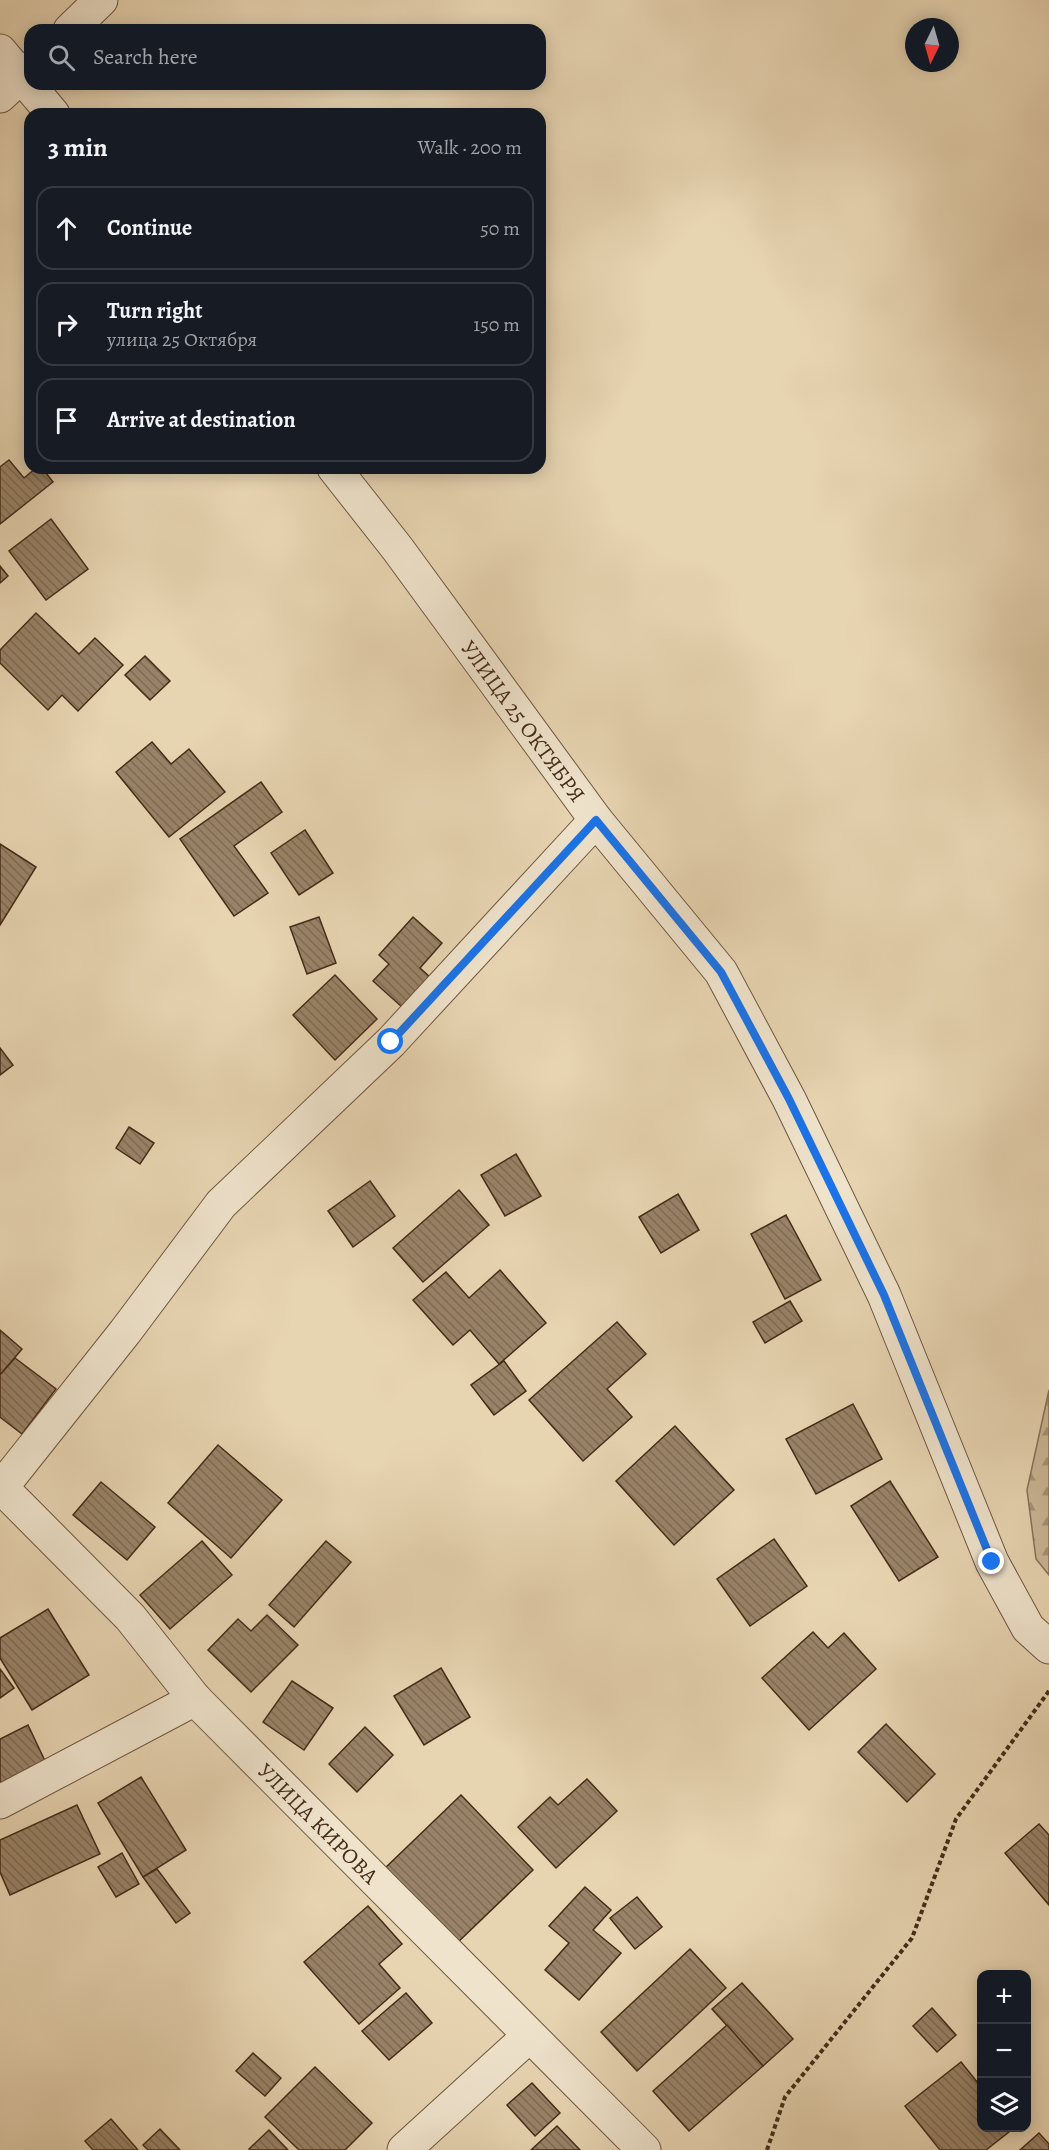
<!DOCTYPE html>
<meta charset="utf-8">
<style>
:root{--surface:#171b24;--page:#20242c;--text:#f1f3f6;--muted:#9ea1a6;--line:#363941}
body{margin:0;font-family:Alegreya,serif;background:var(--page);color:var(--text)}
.controls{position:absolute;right:18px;bottom:18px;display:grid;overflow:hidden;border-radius:12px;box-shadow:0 3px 15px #0003}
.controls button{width:54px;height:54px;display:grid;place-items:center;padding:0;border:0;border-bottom:2px solid var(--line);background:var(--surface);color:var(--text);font:30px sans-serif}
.compass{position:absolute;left:905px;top:18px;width:54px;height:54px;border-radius:50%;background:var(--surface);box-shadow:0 3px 15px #0003;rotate:185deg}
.stop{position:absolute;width:18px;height:18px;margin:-14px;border:4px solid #1a73e8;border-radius:50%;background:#fff}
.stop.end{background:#1a73e8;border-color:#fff;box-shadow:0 2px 6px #0008}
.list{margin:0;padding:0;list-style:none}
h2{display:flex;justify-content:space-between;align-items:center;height:78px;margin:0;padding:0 24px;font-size:26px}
h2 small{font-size:20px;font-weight:400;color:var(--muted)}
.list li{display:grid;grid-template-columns:39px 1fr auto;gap:18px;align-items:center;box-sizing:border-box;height:84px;margin:0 12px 12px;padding:0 12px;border:2px solid var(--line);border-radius:18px}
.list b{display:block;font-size:22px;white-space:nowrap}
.list p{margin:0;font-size:20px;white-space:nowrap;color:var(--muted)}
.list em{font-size:20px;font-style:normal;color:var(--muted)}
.icon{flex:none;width:33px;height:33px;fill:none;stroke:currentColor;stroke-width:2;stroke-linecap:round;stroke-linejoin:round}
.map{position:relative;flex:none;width:1049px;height:2150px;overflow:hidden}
.search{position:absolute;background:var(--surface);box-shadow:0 3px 15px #0003;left:24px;top:24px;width:522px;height:66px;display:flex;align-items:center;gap:15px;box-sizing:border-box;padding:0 21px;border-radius:18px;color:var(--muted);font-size:22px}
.panel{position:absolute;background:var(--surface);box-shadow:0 3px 15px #0003;left:24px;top:108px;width:522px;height:366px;border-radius:18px}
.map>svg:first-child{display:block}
.forest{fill:url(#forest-firs);stroke:#887258;stroke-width:1.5}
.building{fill:url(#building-back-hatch);stroke:#452c19;stroke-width:1.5}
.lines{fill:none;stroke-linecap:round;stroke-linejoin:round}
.street-casing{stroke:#6e563f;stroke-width:35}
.path{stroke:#452c19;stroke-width:4;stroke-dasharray:4.5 3;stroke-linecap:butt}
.street{stroke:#efe3cc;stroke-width:33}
.route{stroke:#1a73e8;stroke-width:8}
.labels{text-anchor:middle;stroke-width:6;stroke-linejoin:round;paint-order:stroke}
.street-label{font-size:22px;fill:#452c19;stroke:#efe3cc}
</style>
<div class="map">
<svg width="1049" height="2150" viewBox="0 0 1049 2150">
<defs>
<pattern id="forest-firs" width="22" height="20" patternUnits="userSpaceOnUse" patternTransform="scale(1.5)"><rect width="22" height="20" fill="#cbb797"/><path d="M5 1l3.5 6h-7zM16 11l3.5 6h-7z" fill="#a7957a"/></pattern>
<pattern id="building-back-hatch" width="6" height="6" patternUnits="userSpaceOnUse" patternTransform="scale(1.5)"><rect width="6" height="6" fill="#998368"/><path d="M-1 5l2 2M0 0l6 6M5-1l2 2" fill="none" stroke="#7f6b55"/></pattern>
</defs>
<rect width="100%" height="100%" fill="#e7d4b1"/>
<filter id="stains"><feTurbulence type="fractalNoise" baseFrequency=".00333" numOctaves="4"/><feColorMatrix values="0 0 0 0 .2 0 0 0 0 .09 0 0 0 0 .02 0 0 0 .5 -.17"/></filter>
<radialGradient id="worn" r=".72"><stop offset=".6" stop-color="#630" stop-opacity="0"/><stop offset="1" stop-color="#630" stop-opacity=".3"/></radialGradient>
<path class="forest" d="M1049,1390V1575L1036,1559L1027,1490Z"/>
<g class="building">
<path d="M9,460L24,478L36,468H42L53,482L0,524V467Z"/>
<path d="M51,519L88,569L46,600L9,551Z"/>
<path d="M0,566L8,576L0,583Z"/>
<path d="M36,613L79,654L95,638L123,665L78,711L62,695L48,710L0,663V650Z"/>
<path d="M145,656L170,681L150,700L125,675Z"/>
<path d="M152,742L171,764L189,749L225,792L169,837L116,772Z"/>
<path d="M261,782L282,812L234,846L268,893L234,916L180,839Z"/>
<path d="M305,830L333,873L299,895L271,853Z"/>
<path d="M0,844L36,867L0,925Z"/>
<path d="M319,917L336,963L307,974L290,927Z"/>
<path d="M413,917L442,943L420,968L430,977L402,1007L373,981L389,964L379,955Z"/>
<path d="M335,975L377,1019L335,1060L293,1015Z"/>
<path d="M0,1048L13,1065L0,1075Z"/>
<path d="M129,1127L154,1143L140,1164L116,1148Z"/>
<path d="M516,1154L541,1196L505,1216L481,1175Z"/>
<path d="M370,1181L395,1216L353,1247L328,1211Z"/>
<path d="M459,1190L489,1225L423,1282L393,1248Z"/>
<path d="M678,1194L699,1230L661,1253L639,1217Z"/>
<path d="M786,1215L821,1280L785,1299L751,1234Z"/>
<path d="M500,1270L546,1323L499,1364L470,1330L453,1345L413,1300L446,1272L469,1298Z"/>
<path d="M790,1301L802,1321L765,1343L753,1322Z"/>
<path d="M617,1322L646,1354L607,1389L632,1417L583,1461L529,1400Z"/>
<path d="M0,1330L22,1349L0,1375Z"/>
<path d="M15,1358L56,1389L22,1434L0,1417V1375Z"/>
<path d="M504,1361L526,1391L494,1415L471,1385Z"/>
<path d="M853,1404L882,1459L816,1494L786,1439Z"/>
<path d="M675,1426L734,1490L674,1545L616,1481Z"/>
<path d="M218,1445L282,1500L231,1558L168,1503Z"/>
<path d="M890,1481L938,1557L899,1581L851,1506Z"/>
<path d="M101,1482L155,1527L127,1560L73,1515Z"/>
<path d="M774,1539L807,1586L750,1626L717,1579Z"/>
<path d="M202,1541L232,1575L170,1629L140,1595Z"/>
<path d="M326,1541L351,1562L294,1627L269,1605Z"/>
<path d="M48,1609L89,1675L32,1710L0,1658V1638Z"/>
<path d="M267,1615L298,1645L251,1692L208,1650L238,1619L251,1631Z"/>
<path d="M813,1632L828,1648L844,1633L876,1669L809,1730L762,1678Z"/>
<path d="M441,1668L470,1717L424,1745L394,1696Z"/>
<path d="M0,1669L14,1688L0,1698Z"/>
<path d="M292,1681L333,1708L304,1750L263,1722Z"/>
<path d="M886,1724L935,1774L907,1802L858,1752Z"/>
<path d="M28,1725L45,1761L0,1783V1739Z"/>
<path d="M365,1727L393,1755L357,1792L329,1764Z"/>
<path d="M141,1777L186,1850L143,1877L98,1803Z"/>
<path d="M587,1779L617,1811L556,1868L518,1827L550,1797L558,1805Z"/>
<path d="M461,1795L533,1870L455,1945L382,1871Z"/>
<path d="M77,1805L100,1854L10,1895L0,1872V1840Z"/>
<path d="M1039,1824L1049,1835V1905L1005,1853Z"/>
<path d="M122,1853L139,1884L116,1897L98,1867Z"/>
<path d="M157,1869L190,1913L176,1923L143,1877Z"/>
<path d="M585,1887L611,1910L593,1930L621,1953L579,2000L545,1970L569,1943L549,1926Z"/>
<path d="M637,1897L662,1927L635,1949L610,1918Z"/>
<path d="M368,1906L402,1944L379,1964L400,1988L359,2024L304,1962Z"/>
<path d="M690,1949L726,1988L637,2071L601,2032Z"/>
<path d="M742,1983L793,2039L763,2066L712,2009Z"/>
<path d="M406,1993L432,2023L389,2060L362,2031Z"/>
<path d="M932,2008L956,2035L937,2052L913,2026Z"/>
<path d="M727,2025L763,2066L689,2131L653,2091Z"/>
<path d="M253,2053L281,2078L265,2096L236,2071Z"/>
<path d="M961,2062L982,2088V2128H1014L986,2150H940L905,2106Z"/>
<path d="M315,2067L372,2123L345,2150H299L265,2117Z"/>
<path d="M532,2083L560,2113L535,2136L507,2105Z"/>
<path d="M111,2119L138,2150H93L85,2141Z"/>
<path d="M557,2126L580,2150H531Z"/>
<path d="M160,2129L180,2150H148L143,2145Z"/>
<path d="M269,2130L288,2150H250L249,2149Z"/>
<path d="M1039,2133L1049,2144V2150H1020Z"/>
</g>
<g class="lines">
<defs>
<g id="street">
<path d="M70,30L101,0"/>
<path d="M0,51L53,114"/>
<path d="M0,96L30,68"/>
<path id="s1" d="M334,468L397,548L596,820L721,972L789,1099L884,1295L992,1562L1028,1628L1049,1647"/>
<path id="s2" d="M0,1486L130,1617L195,1699L644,2150"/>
<path d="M1,1488L125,1332L221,1204L391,1042L596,820"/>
<path d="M0,1802L195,1699"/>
<path d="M404,2150L529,2036"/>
</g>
</defs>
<use href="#street" class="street-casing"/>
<path class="path" d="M767,2150L785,2097L912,1938L956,1819L1049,1691"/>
<use href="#street" class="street"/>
</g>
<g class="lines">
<path class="route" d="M391,1042L596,820L721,972L789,1099L884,1295L992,1562"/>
</g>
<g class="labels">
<g class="street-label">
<text dy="8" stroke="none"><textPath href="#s1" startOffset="316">УЛИЦА 25 ОКТЯБРЯ</textPath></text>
<text dy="8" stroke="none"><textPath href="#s2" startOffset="464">УЛИЦА КИРОВА</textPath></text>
</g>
</g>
<rect width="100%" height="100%" filter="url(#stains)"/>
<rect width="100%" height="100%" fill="url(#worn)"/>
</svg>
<div class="controls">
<button>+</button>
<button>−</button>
<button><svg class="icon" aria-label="layers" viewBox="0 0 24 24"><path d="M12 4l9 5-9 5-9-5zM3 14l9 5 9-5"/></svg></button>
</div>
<svg class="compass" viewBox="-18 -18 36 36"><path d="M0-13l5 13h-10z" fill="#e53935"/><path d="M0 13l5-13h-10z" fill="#9ea1a6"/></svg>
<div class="stop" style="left:391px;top:1042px"></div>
<div class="stop end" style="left:992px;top:1562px"></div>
<div class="search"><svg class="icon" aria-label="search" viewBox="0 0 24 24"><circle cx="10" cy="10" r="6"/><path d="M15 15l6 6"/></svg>Search here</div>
<section class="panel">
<h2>3 min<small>Walk · 200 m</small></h2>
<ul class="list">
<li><svg class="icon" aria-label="ahead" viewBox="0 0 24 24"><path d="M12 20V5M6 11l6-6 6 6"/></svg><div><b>Continue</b></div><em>50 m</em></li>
<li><svg class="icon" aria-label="right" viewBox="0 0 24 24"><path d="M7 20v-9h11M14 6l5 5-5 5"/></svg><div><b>Turn right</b><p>улица 25 Октября</p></div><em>150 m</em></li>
<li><svg class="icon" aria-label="arrive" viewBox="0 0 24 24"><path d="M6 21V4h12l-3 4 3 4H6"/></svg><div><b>Arrive at destination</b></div></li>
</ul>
</section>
</div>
